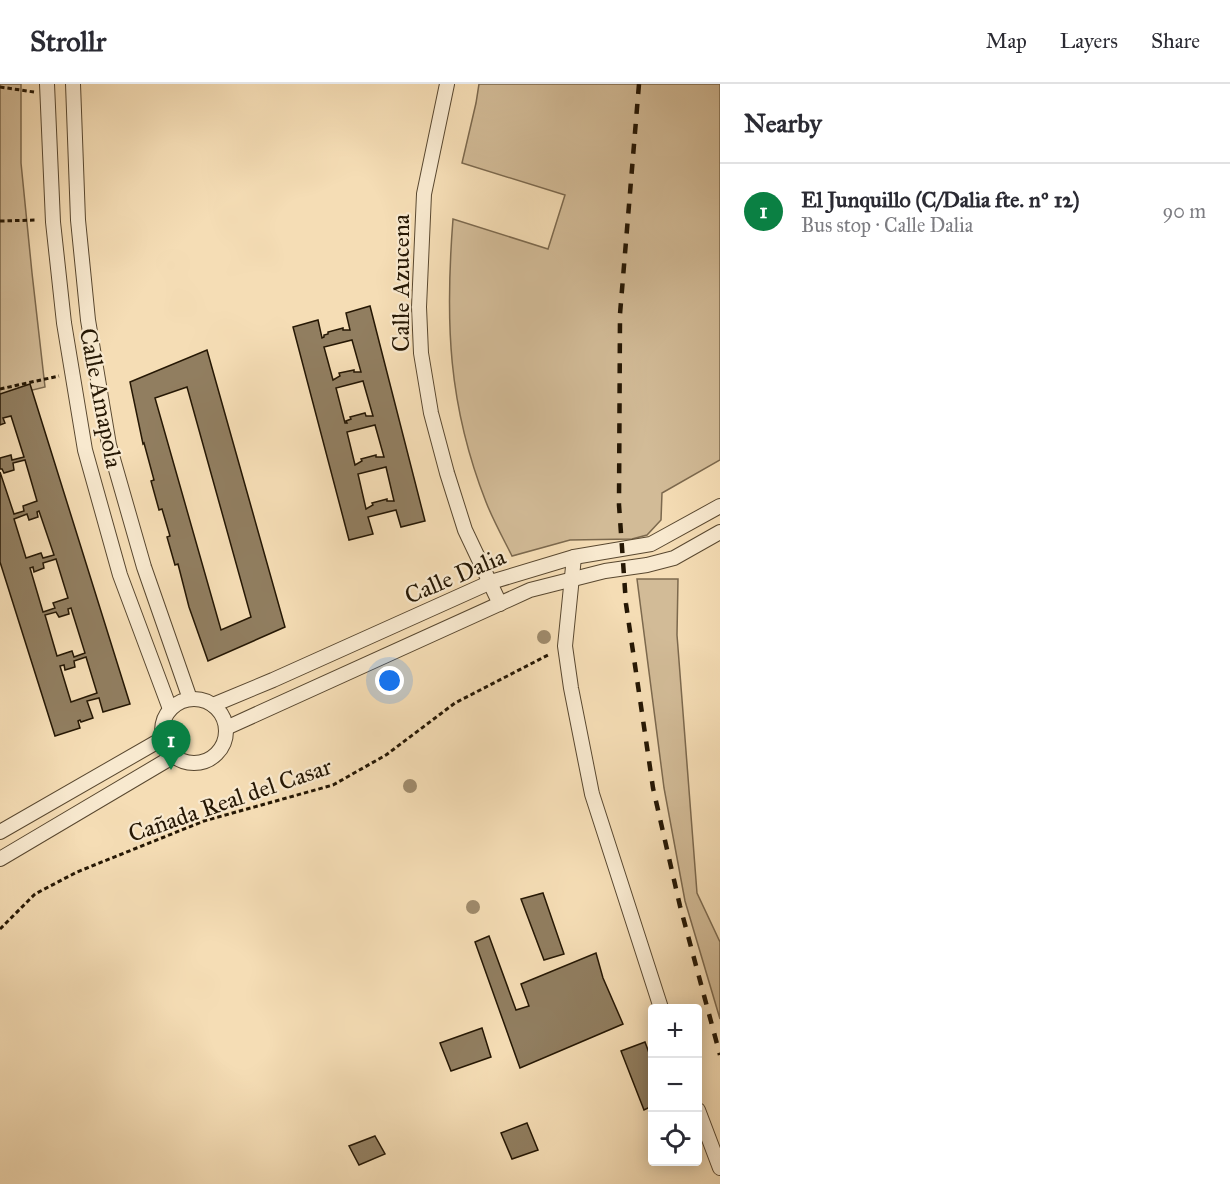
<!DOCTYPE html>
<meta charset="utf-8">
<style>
:root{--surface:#fff;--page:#f2f2f3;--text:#2b2b33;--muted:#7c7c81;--line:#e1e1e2;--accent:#0b8043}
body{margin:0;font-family:"IM FELL Great Primer",serif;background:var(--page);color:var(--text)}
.controls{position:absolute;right:18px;bottom:18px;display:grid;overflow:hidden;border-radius:6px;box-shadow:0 3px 15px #0003}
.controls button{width:54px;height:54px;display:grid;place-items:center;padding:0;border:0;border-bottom:2px solid var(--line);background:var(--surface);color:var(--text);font:30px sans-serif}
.you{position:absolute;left:390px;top:597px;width:21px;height:21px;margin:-15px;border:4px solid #fff;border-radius:50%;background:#1a73e8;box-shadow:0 0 0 9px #1a73e833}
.badge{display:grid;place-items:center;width:39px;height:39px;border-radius:50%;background:var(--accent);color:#fff;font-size:20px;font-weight:700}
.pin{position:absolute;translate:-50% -50px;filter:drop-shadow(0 2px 3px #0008)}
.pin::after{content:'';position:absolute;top:32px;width:21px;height:18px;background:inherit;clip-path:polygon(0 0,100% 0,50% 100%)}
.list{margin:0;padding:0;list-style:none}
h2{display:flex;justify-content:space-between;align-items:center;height:78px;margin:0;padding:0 24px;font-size:26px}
h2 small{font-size:20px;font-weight:400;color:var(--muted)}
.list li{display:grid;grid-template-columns:39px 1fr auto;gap:18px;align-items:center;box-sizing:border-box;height:96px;padding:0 24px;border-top:2px solid var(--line)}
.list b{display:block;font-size:22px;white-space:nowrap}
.list p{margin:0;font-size:20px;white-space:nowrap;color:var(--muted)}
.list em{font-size:20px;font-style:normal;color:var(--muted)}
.icon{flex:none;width:33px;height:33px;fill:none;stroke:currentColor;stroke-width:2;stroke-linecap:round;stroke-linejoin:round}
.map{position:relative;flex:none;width:720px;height:1100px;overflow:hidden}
header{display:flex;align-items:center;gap:36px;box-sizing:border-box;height:84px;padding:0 30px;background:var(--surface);border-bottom:2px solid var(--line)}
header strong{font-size:28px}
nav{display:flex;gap:33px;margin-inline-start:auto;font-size:21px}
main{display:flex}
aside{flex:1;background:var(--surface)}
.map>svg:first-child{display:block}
.green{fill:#d2bb97;stroke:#7c694e;stroke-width:1.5}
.building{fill:#917e60;stroke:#251704;stroke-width:1.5;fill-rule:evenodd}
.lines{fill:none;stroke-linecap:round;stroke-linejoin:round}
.street-casing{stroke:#594830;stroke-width:16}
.path{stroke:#251704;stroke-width:3;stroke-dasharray:4.5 3;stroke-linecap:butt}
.street{stroke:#f8e9cf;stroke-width:14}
.rail{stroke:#251704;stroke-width:4.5;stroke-dasharray:10 10;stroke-linecap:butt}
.tree{fill:#9f8b6c}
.labels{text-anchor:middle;stroke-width:4.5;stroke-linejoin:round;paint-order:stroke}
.street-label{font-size:24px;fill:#251704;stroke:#f8e9cf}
</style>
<header>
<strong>Strollr</strong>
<nav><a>Map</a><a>Layers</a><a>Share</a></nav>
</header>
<main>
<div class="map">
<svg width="720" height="1100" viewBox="0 0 720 1100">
<rect width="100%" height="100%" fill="#f5ddb5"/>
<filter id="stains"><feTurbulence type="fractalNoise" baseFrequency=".00333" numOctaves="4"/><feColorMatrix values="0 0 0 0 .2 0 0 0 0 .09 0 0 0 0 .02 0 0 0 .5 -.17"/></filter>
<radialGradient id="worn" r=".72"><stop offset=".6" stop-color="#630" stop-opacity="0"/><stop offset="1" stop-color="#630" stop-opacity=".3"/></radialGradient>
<g class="green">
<path d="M0,0H21V79L32,189L45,303L0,314Z"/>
<path d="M479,0H720V376L662,409L661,436L647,451L632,455L570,456L512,472C503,454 493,436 486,418C448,321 445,238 453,135L548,165L565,111L462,79L476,19Z"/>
<path d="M637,495H678L677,551L697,809L720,858V935L685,817L664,704Z"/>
</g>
<g class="building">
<path d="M370,222L425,437L401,443L396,426L368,433L373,450L349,456L293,243L318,236L322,254L324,253V251L328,250V248L343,244V246H350L346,229ZM352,256L361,288H354V286L339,289L340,292L333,296L324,263ZM363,297L373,332H366L365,329L350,333L351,335L346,337L347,339H345L336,304ZM375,341L384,373H376V371L361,375L362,377L355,381L347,348ZM386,383L394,417H387V415L372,419L373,421L366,425L358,390Z"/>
<path d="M207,266L285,543L208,577L189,523L178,480L175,481L167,453L170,452L162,425L159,426L151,397L154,396L144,359L143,360L130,298ZM187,303L251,533L221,546L155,314Z"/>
<path d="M30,300L130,620L103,628L99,614L87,617L93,634L81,638L80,636L78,637L80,644L55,652L0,478V388L14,430L24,427L23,422L37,417L25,376L13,379L14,386L4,389L2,385H0V374L11,371L12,376L24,373L11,332L3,334L5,339L0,341V310ZM39,427L54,471L43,474L41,469L26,474L14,435L27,430L29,436L38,433L37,428ZM56,475L68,514L53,519L55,524L43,528L30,484L33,483L34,488L44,484L43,479ZM71,524L85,569L74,573L72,567L57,572L45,531L56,528L59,533L69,530L68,525ZM86,573L97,609L71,618L60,582L64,581L65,586L75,583L74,577Z"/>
<path d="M543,809L564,870L544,876L521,815Z"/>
<path d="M489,852L516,926L529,922L521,900L596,869L603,894L623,940L520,984L475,858Z"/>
<path d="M482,944L491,973L451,987L440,959Z"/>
<path d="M645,958L652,977V1022L644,1026L621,967Z"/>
<path d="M527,1039L538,1066L512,1075L501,1049Z"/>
<path d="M375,1052L385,1070L359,1081L349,1062Z"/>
</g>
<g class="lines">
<defs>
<g id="street">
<path d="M47,0L53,138L64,239L85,366L120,491L170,625"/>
<path d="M73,0L78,136L88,236L109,361L144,483L190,615"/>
<path d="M447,0L424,110L419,223L421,269L431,329L447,389L465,446L500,520"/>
<path d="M574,473L565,562L571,604L592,710L661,924"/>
<circle cx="194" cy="647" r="32"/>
<path d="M213,621L273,596L491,498L574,473L651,460L720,422"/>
<path d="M226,644L530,506L605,487L647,481L674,474L720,448"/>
<path d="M0,748L162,655"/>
<path d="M0,775L174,672"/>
<path d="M698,1026L720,1084"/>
</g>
</defs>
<use href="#street" class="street-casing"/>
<g class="path">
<path d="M0,3L34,8"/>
<path d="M0,137L37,136"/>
<path d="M0,305L59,292"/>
<path d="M0,845L35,810L77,788L204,737L333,701L386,671L455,619L550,570"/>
</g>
<use href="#street" class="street"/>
<path class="rail" d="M639,0L620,230L619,421L626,520L653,704L680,822L720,971"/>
</g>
<g class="tree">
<circle cx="544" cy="553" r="7"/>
<circle cx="410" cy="702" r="7"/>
<circle cx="473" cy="823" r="7"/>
</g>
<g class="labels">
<g class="street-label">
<text transform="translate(401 199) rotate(-90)" y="8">Calle Azucena</text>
<text transform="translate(101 314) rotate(79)" y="8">Calle Amapola</text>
<text transform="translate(455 492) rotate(-23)" y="8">Calle Dalia</text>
<text transform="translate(230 716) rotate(-19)" y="8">Cañada Real del Casar</text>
</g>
</g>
<rect width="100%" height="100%" filter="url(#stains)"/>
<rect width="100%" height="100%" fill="url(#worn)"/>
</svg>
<div class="controls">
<button>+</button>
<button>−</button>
<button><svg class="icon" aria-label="locate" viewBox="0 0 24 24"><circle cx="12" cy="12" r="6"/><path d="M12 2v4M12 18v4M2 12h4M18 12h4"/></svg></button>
</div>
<div class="you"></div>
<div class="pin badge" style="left:171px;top:686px">1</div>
</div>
<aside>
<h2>Nearby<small></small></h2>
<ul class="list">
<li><span class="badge">1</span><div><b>El Junquillo (C/Dalia fte. nº 12)</b><p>Bus stop · Calle Dalia</p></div><em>90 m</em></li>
</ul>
</aside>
</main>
